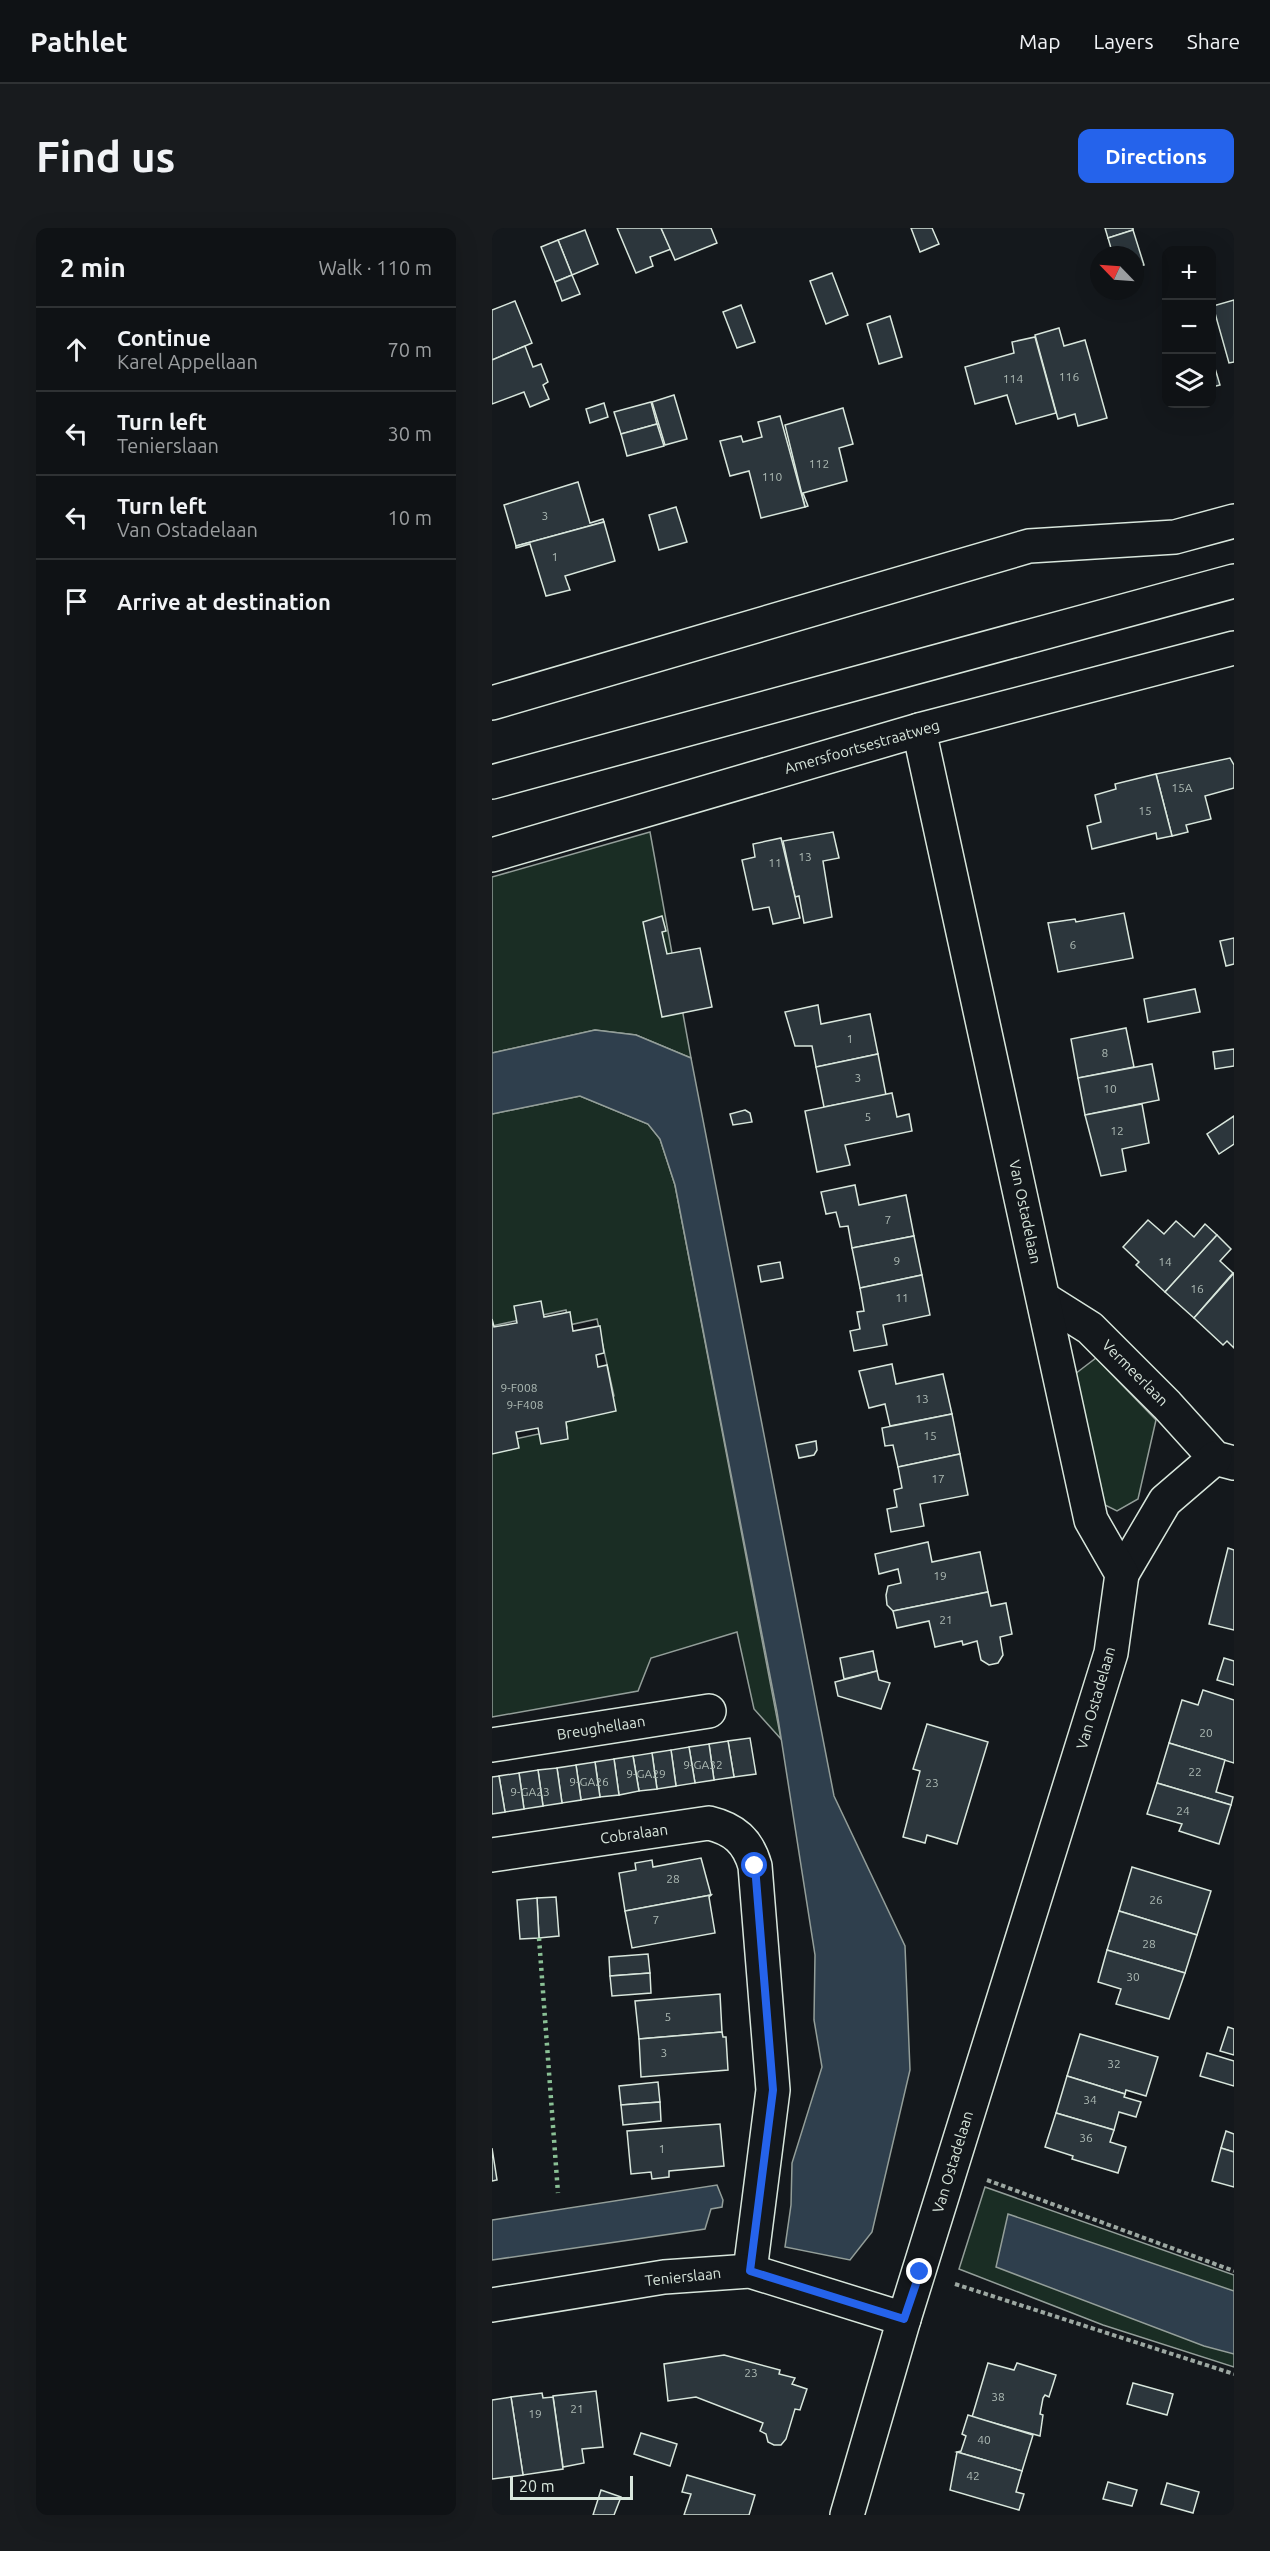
<!DOCTYPE html>
<meta charset="utf-8">
<style>
:root{--surface:#0f1215;--page:#181b1e;--text:#f1f3f6;--muted:#9b9ea0;--line:#2f3234;--accent:#2563eb}
body{margin:0;font-family:Ubuntu,sans-serif;background:var(--page);color:var(--text)}
.controls{position:absolute;right:18px;top:18px;display:grid;overflow:hidden;border-radius:12px;box-shadow:0 6px 24px #0002}
.controls button{width:54px;height:54px;display:grid;place-items:center;padding:0;border:0;border-bottom:2px solid var(--line);background:var(--surface);color:var(--text);font:30px sans-serif}
.compass{position:absolute;left:598px;top:18px;width:54px;height:54px;border-radius:50%;background:var(--surface);box-shadow:0 6px 24px #0002;rotate:295deg}
.scale{position:absolute;left:18px;bottom:15px;width:123px;box-sizing:border-box;padding-left:6px;border:3px solid #d8e6dc;border-top:0;font-size:16px;line-height:21px;white-space:nowrap;color:#d8e6dc;-webkit-text-stroke:4px #14181c;paint-order:stroke}
.stop{position:absolute;width:18px;height:18px;margin:-14px;border:4px solid #2563eb;border-radius:50%;background:#fff}
.stop.end{background:#2563eb;border-color:#fff;box-shadow:0 2px 6px #0008}
.list{margin:0;padding:0;list-style:none}
h2{display:flex;justify-content:space-between;align-items:center;height:78px;margin:0;padding:0 24px;font-size:26px}
h2 small{font-size:20px;font-weight:400;color:var(--muted)}
.list li{display:grid;grid-template-columns:39px 1fr auto;gap:18px;align-items:center;box-sizing:border-box;height:84px;padding:0 24px;border-top:2px solid var(--line)}
.list b{display:block;font-size:22px;white-space:nowrap}
.list p{margin:0;font-size:20px;white-space:nowrap;color:var(--muted)}
.list em{font-size:20px;font-style:normal;color:var(--muted)}
.icon{flex:none;width:33px;height:33px;fill:none;stroke:currentColor;stroke-width:2;stroke-linecap:round;stroke-linejoin:round}
.map{position:relative;flex:none;width:742px;height:2287px;overflow:hidden;border-radius:12px}
header{display:flex;align-items:center;gap:36px;box-sizing:border-box;height:84px;padding:0 30px;background:var(--surface);border-bottom:2px solid var(--line)}
header strong{font-size:28px}
nav{display:flex;gap:33px;margin-inline-start:auto;font-size:21px}
.intro{display:flex;align-items:center;justify-content:space-between;box-sizing:border-box;height:144px;padding:0 36px}
h1{margin:0;font-size:42px}
.button{padding:15px 27px;border-radius:12px;background:var(--accent);color:#fff;font-size:21px;font-weight:700}
main{display:flex;gap:36px;padding:0 36px}
aside{flex:1;background:var(--surface);border-radius:12px;box-shadow:0 6px 24px #0002}
.map>svg:first-child{display:block}
.green{fill:#1a2d24;stroke:#939e99;stroke-width:1.5}
.water{fill:#2f3f4d;stroke:#939e99;stroke-width:1.5}
.building{fill:#2c363c;stroke:#d8e6dc;stroke-width:1.5}
.lines{fill:none;stroke-linecap:round;stroke-linejoin:round}
.minor-casing{stroke:#d8e6dc;stroke-width:36}
.major-casing{stroke:#d8e6dc;stroke-width:36}
.path{stroke:#9da8a2;stroke-width:4;stroke-dasharray:4.5 3;stroke-linecap:butt}
.minor{stroke:#14181c;stroke-width:33}
.major{stroke:#14181c;stroke-width:33}
.hedge{stroke:#8ac095;stroke-width:4.5;stroke-dasharray:3 4.5;stroke-linecap:butt}
.route{stroke:#2563eb;stroke-width:8}
.labels{text-anchor:middle;stroke-width:4.5;stroke-linejoin:round;paint-order:stroke}
.number-label{font-size:12px;fill:#adbab4}
.street-label{font-size:15px;fill:#d8e6dc;stroke:#14181c}
</style>
<header>
<strong>Pathlet</strong>
<nav><a>Map</a><a>Layers</a><a>Share</a></nav>
</header>
<div class="intro"><h1>Find us</h1><a class="button">Directions</a></div>
<main>
<aside>
<h2>2 min<small>Walk · 110 m</small></h2>
<ul class="list">
<li><svg class="icon" aria-label="ahead" viewBox="0 0 24 24"><path d="M12 20V5M6 11l6-6 6 6"/></svg><div><b>Continue</b><p>Karel Appellaan</p></div><em>70 m</em></li>
<li><svg class="icon" aria-label="left" viewBox="0 0 24 24"><path d="M17 20v-9H6M10 6l-5 5 5 5"/></svg><div><b>Turn left</b><p>Tenierslaan</p></div><em>30 m</em></li>
<li><svg class="icon" aria-label="left" viewBox="0 0 24 24"><path d="M17 20v-9H6M10 6l-5 5 5 5"/></svg><div><b>Turn left</b><p>Van Ostadelaan</p></div><em>10 m</em></li>
<li><svg class="icon" aria-label="arrive" viewBox="0 0 24 24"><path d="M6 21V4h12l-3 4 3 4H6"/></svg><div><b>Arrive at destination</b></div></li>
</ul>
</aside>
<div class="map">
<svg width="742" height="2287" viewBox="0 0 742 2287">
<rect width="100%" height="100%" fill="#14181c"/>
<g class="green">
<path d="M158,604L199,830L144,807L103,802L0,825V649Z"/>
<path d="M88,868L156,896L168,911L183,957L289,1511L262,1481L245,1404L159,1430L146,1463L0,1489V1216L75,1200L71,1180L122,1168L105,1091L77,1097L74,1082L0,1098V886Z"/>
<path d="M604,1130L664,1192L646,1271L625,1283L609,1275L583,1146Z"/>
<path d="M493,1959L742,2047V2139L611,2097L467,2041Z"/>
</g>
<g class="water">
<path d="M103,802L144,807L199,830L342,1568L413,1718L418,1842L380,2004L358,2032L293,2019L299,1977L300,1935L330,1839L322,1792L323,1727L285,1484L183,957L168,911L156,896L88,868L0,886V825Z"/>
<path d="M225,1957L231,1972L230,1979L219,1981L213,2001L0,2032V1992Z"/>
<path d="M516,1986L742,2063V2126L712,2118L504,2039Z"/>
</g>
<g class="building">
<path d="M125,0H169L179,21L158,29L161,38L144,45Z"/>
<path d="M169,0H219L225,15L183,32Z"/>
<path d="M419,0H440L447,16L428,24Z"/>
<path d="M613,0H641V2L616,10Z"/>
<path d="M93,2L106,36L80,47L66,12Z"/>
<path d="M641,2L652,37L643,39V27H621L616,10Z"/>
<path d="M66,12L80,47L63,54L49,19Z"/>
<path d="M340,45L356,87L334,96L318,53Z"/>
<path d="M80,47L88,66L70,73L63,54Z"/>
<path d="M742,72V134L737,135L721,78Z"/>
<path d="M23,73L40,115L0,132V82Z"/>
<path d="M249,77L263,114L245,120L231,84Z"/>
<path d="M398,88L410,129L387,136L375,96Z"/>
<path d="M567,100L572,118L593,112L615,190L586,198L583,186L566,191L543,107Z"/>
<path d="M543,109L564,185L524,196L515,167L483,176L473,139L522,125L520,114Z"/>
<path d="M33,118L41,139L49,136L56,154L51,157L57,171L38,179L32,164L0,176V132Z"/>
<path d="M722,137L728,157L720,159V138Z"/>
<path d="M182,167L195,211L173,217L160,174Z"/>
<path d="M159,174L165,196L129,206L122,184Z"/>
<path d="M112,175L116,189L98,195L94,181Z"/>
<path d="M351,180L361,216L347,220L355,253L311,265L316,278L313,279L293,197Z"/>
<path d="M288,188L313,279L269,290L257,243L238,248L228,213L249,208L251,214L270,209L266,194Z"/>
<path d="M165,196L172,218L135,228L129,206Z"/>
<path d="M86,254L98,295L111,291L112,294L24,318L12,277Z"/>
<path d="M184,279L195,314L167,322L157,287Z"/>
<path d="M112,294L123,333L73,348L78,362L54,368L38,316L24,320V318Z"/>
<path d="M738,530L742,537V560L713,568L719,591L694,597L696,604L680,608L664,546Z"/>
<path d="M664,546L680,608L665,611L664,605L600,621L595,598L609,594L603,567L624,561L623,556Z"/>
<path d="M341,604L347,630L331,633L340,689L312,695L307,668L303,669L291,613Z"/>
<path d="M289,610L308,690L281,696L277,679L261,682L250,632L263,629L261,616Z"/>
<path d="M632,685L641,730L566,744L556,695L583,691L584,694Z"/>
<path d="M170,688L174,703L170,704L175,726L208,720L220,779L170,789L151,694Z"/>
<path d="M742,710V736L734,738L728,713Z"/>
<path d="M703,761L708,784L656,794L652,771Z"/>
<path d="M326,777L329,796L378,786L386,826L324,839L320,818H303L293,784Z"/>
<path d="M634,800L642,839L586,850L579,811Z"/>
<path d="M742,821V838L723,841L721,824Z"/>
<path d="M386,826L394,867L332,879L324,839Z"/>
<path d="M660,836L667,872L593,887L586,850Z"/>
<path d="M400,865L405,889L417,886L420,903L353,917L358,937L325,944L313,883Z"/>
<path d="M650,876L657,915L630,921L634,943L609,948L593,887Z"/>
<path d="M253,882L258,885L260,894L241,897L238,886Z"/>
<path d="M742,888V916L727,926L715,906Z"/>
<path d="M363,957L367,977L414,967L422,1008L360,1020L356,998L348,999L344,984L334,986L329,964Z"/>
<path d="M656,992L672,1006L684,993L702,1009L713,996L725,1007L673,1064L644,1037L647,1034L631,1019Z"/>
<path d="M725,1007L739,1021L728,1033L741,1045L702,1090L673,1064Z"/>
<path d="M422,1008L430,1047L368,1060L360,1020Z"/>
<path d="M288,1034L291,1050L269,1054L266,1038Z"/>
<path d="M742,1045V1120L735,1113L731,1117L702,1090Z"/>
<path d="M430,1047L438,1087L391,1097L395,1117L362,1123L358,1103L368,1101L365,1084L372,1083L368,1060Z"/>
<path d="M49,1073L52,1089L78,1084L81,1103L108,1098L112,1125L104,1127L106,1139L115,1137L124,1183L74,1194L76,1211L49,1216L46,1200L24,1204L27,1220L0,1226V1091L2,1099L25,1095L22,1078Z"/>
<path d="M400,1136L404,1156L451,1146L460,1186L398,1198L393,1176L377,1180L367,1143Z"/>
<path d="M460,1186L468,1226L406,1239L401,1217L393,1218L390,1200Z"/>
<path d="M324,1213L325,1222L322,1227L307,1230L304,1217Z"/>
<path d="M468,1226L476,1267L428,1276L432,1298L399,1304L395,1281L405,1279L402,1262L410,1260L406,1239Z"/>
<path d="M436,1314L440,1334L488,1324L496,1364L401,1383L395,1377L394,1367L396,1358L409,1355L406,1341L387,1346L383,1326Z"/>
<path d="M736,1320L742,1322V1402L717,1396Z"/>
<path d="M496,1364L499,1378L514,1375L520,1406L508,1409L511,1427L506,1435L497,1437L489,1432L485,1413L471,1417L470,1413L443,1419L437,1393L405,1400L401,1383Z"/>
<path d="M381,1423L385,1443L352,1451L348,1430Z"/>
<path d="M732,1430L742,1433V1457L725,1452Z"/>
<path d="M385,1443L387,1452L398,1455L389,1481L346,1468L343,1454Z"/>
<path d="M711,1462L742,1472V1535L677,1515L690,1472L706,1477Z"/>
<path d="M435,1496L496,1514L465,1616L435,1607L433,1615L411,1609L428,1543L421,1541Z"/>
<path d="M258,1510L264,1546L242,1549L236,1513Z"/>
<path d="M236,1513L242,1549L222,1552L217,1516Z"/>
<path d="M677,1515L733,1532L724,1564L741,1569L739,1577L665,1555Z"/>
<path d="M217,1516L222,1552L203,1555L197,1519Z"/>
<path d="M197,1519L203,1555L184,1558L179,1522Z"/>
<path d="M179,1522L184,1558L165,1561L160,1525Z"/>
<path d="M160,1525L165,1561L147,1563L141,1528Z"/>
<path d="M141,1528L147,1563L127,1567L122,1531Z"/>
<path d="M122,1531L127,1567L108,1569L103,1534Z"/>
<path d="M103,1534L108,1569L89,1572L84,1537Z"/>
<path d="M84,1537L89,1572L70,1575L65,1540Z"/>
<path d="M65,1540L70,1575L51,1578L46,1542Z"/>
<path d="M46,1542L51,1578L32,1581L27,1545Z"/>
<path d="M27,1545L32,1581L13,1584L7,1548Z"/>
<path d="M7,1548L13,1584L0,1586V1549Z"/>
<path d="M665,1555L739,1577L727,1616L687,1603L690,1596L655,1586Z"/>
<path d="M209,1630L219,1667L133,1683L127,1645L144,1642L143,1635L160,1632L161,1639Z"/>
<path d="M640,1639L719,1663L705,1707L627,1683Z"/>
<path d="M219,1667L217,1669L223,1705L140,1720L133,1683Z"/>
<path d="M64,1669L67,1708L47,1710L45,1670Z"/>
<path d="M45,1670L47,1710L28,1711L25,1672Z"/>
<path d="M627,1683L705,1707L693,1745L615,1722Z"/>
<path d="M615,1722L693,1745L677,1791L624,1776L629,1761L606,1754Z"/>
<path d="M156,1726L158,1745L118,1748L117,1729Z"/>
<path d="M158,1745L159,1765L120,1768L118,1748Z"/>
<path d="M228,1766L230,1804L147,1811L143,1773Z"/>
<path d="M736,1799L742,1801V1827L728,1823Z"/>
<path d="M230,1804L231,1809H234L236,1842L149,1849L147,1811Z"/>
<path d="M588,1806L666,1829L654,1868L634,1862L633,1866L575,1848Z"/>
<path d="M715,1825L742,1833V1858L708,1848Z"/>
<path d="M575,1848L633,1866L632,1869L649,1874L644,1889L627,1884L622,1902L564,1885Z"/>
<path d="M166,1854L168,1874L129,1877L127,1858Z"/>
<path d="M168,1874L169,1893L131,1897L129,1877Z"/>
<path d="M564,1885L622,1902L618,1914L634,1919L626,1945L580,1931L581,1928L553,1919Z"/>
<path d="M228,1896L232,1938L177,1943V1949L160,1951L159,1944L139,1946L135,1903Z"/>
<path d="M734,1903L742,1906V1924L729,1920Z"/>
<path d="M0,1920L5,1952L0,1953Z"/>
<path d="M729,1920L742,1924V1959L720,1953Z"/>
<path d="M232,2127L288,2142L287,2146L303,2150L300,2156L315,2161L308,2182L303,2181L294,2211L289,2217H282L276,2214L274,2206L268,2203L271,2195L204,2169L176,2173L172,2136Z"/>
<path d="M496,2135L522,2142L525,2135L564,2147L557,2169L553,2167L551,2170L548,2186L551,2187L548,2208L480,2189Z"/>
<path d="M641,2155L681,2166L675,2187L635,2176Z"/>
<path d="M104,2163L111,2219L90,2221L92,2235L71,2239L61,2168Z"/>
<path d="M50,2165L51,2170L61,2169L71,2241L31,2247L19,2169Z"/>
<path d="M19,2169L31,2247L0,2251V2172Z"/>
<path d="M476,2187L541,2207L530,2243L465,2224L469,2223L474,2208L470,2206Z"/>
<path d="M149,2205L185,2216L178,2238L142,2226Z"/>
<path d="M465,2224L530,2243L524,2264L532,2266L527,2282L458,2262Z"/>
<path d="M195,2247L263,2267L257,2287H192L199,2266L190,2264Z"/>
<path d="M616,2254L645,2262L640,2278L611,2271Z"/>
<path d="M675,2255L707,2264L701,2285L669,2276Z"/>
<path d="M109,2262L129,2269L122,2287H101Z"/>
</g>
<g class="lines">
<defs>
<g id="minor">
<path d="M0,475L537,318L683,309L742,293"/>
<path d="M0,627L427,502L742,420"/>
<path d="M552,1071L598,1100L675,1177L723,1230L742,1235"/>
<path d="M630,1346L673,1273L723,1230"/>
<path d="M0,1517L217,1483"/>
<path d="M0,1627L217,1595C242,1601 256,1613 263,1638L281,1862L258,2043"/>
<path d="M0,2077L172,2049L258,2043L412,2091"/>
<path d="M355,2287L412,2091L619,1425L630,1346L599,1292L427,502"/>
</g>
<path id="major" d="M0,554L742,353"/>
</defs>
<use href="#minor" class="minor-casing"/>
<use href="#major" class="major-casing"/>
<g class="path">
<path d="M495,1952L742,2043"/>
<path d="M463,2056L742,2146"/>
</g>
<use href="#minor" class="minor"/>
<use href="#major" class="major"/>
<path class="hedge" d="M47,1710L66,1965"/>
</g>
<g class="lines">
<path class="route" d="M263,1638L281,1862L258,2043L412,2091L428,2044"/>
</g>
<g class="labels">
<g class="number-label">
<text x="577" y="153">116</text>
<text x="521" y="155">114</text>
<text x="327" y="240">112</text>
<text x="280" y="253">110</text>
<text x="53" y="292">3</text>
<text x="63" y="333">1</text>
<text x="690" y="564">15A</text>
<text x="653" y="587">15</text>
<text x="313" y="633">13</text>
<text x="283" y="639">11</text>
<text x="581" y="721">6</text>
<text x="358" y="815">1</text>
<text x="613" y="829">8</text>
<text x="366" y="854">3</text>
<text x="618" y="865">10</text>
<text x="376" y="893">5</text>
<text x="625" y="907">12</text>
<text x="396" y="996">7</text>
<text x="405" y="1037">9</text>
<text x="673" y="1038">14</text>
<text x="705" y="1065">16</text>
<text x="410" y="1074">11</text>
<text x="27" y="1164">9-F008</text>
<text x="430" y="1175">13</text>
<text x="33" y="1181">9-F408</text>
<text x="438" y="1212">15</text>
<text x="446" y="1255">17</text>
<text x="448" y="1352">19</text>
<text x="454" y="1396">21</text>
<text x="714" y="1509">20</text>
<text x="211" y="1541">9-GA32</text>
<text x="703" y="1548">22</text>
<text x="154" y="1550">9-GA29</text>
<text x="97" y="1558">9-GA26</text>
<text x="440" y="1559">23</text>
<text x="38" y="1568">9-GA23</text>
<text x="691" y="1587">24</text>
<text x="181" y="1655">28</text>
<text x="664" y="1676">26</text>
<text x="164" y="1696">7</text>
<text x="657" y="1720">28</text>
<text x="641" y="1753">30</text>
<text x="176" y="1793">5</text>
<text x="172" y="1829">3</text>
<text x="622" y="1840">32</text>
<text x="598" y="1876">34</text>
<text x="594" y="1914">36</text>
<text x="170" y="1925">1</text>
<text x="259" y="2149">23</text>
<text x="506" y="2173">38</text>
<text x="85" y="2185">21</text>
<text x="43" y="2190">19</text>
<text x="492" y="2216">40</text>
<text x="481" y="2252">42</text>
</g>
<g class="street-label">
<text transform="translate(370 519) rotate(-16)" y="5">Amersfoortsestraatweg</text>
<text transform="translate(533 984) rotate(78)" y="5">Van Ostadelaan</text>
<text transform="translate(643 1145) rotate(45)" y="5">Vermeerlaan</text>
<text transform="translate(604 1470) rotate(-74)" y="5">Van Ostadelaan</text>
<text transform="translate(109 1500) rotate(-9)" y="5">Breughellaan</text>
<text transform="translate(142 1606) rotate(-8)" y="5">Cobralaan</text>
<text transform="translate(461 1934) rotate(-73)" y="5">Van Ostadelaan</text>
<text transform="translate(191 2049) rotate(-6)" y="5">Tenierslaan</text>
</g>
</g>
</svg>
<div class="controls">
<button>+</button>
<button>−</button>
<button><svg class="icon" aria-label="layers" viewBox="0 0 24 24"><path d="M12 4l9 5-9 5-9-5zM3 14l9 5 9-5"/></svg></button>
</div>
<svg class="compass" viewBox="-18 -18 36 36"><path d="M0-13l5 13h-10z" fill="#e53935"/><path d="M0 13l5-13h-10z" fill="#9b9ea0"/></svg>
<div class="scale">20 m</div>
<div class="stop" style="left:263px;top:1638px"></div>
<div class="stop end" style="left:428px;top:2044px"></div>
</div>
</main>
